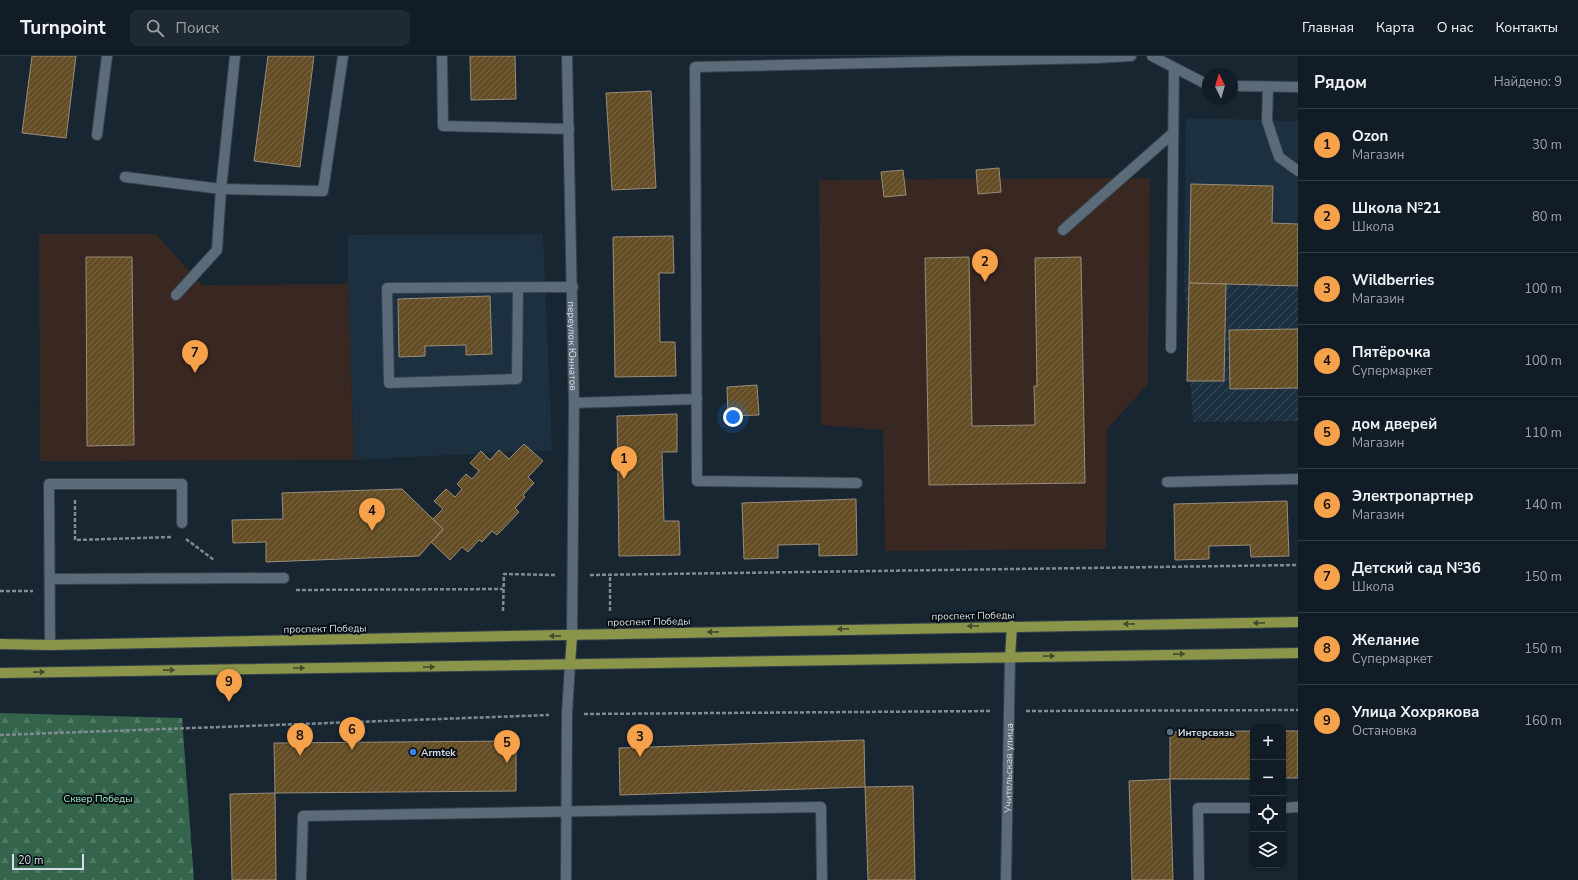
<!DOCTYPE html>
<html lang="ru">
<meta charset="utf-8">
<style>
:root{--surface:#121c26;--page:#1f2932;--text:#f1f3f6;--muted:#9ca1a7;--line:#313a43;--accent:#f7a14a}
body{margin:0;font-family:"Nunito Sans",sans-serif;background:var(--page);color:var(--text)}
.controls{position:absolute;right:12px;bottom:12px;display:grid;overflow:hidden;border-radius:8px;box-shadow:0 1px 3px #0004}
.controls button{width:36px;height:36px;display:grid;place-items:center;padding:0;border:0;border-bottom:1px solid var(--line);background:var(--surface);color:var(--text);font:20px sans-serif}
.compass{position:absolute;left:1202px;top:12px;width:36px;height:36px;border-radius:50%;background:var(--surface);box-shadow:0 1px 3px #0004;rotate:355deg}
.scale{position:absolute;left:12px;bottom:10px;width:72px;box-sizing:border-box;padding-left:4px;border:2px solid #d4dee5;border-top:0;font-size:11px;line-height:14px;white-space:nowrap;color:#d4dee5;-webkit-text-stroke:3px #090f14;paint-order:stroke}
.you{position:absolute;left:733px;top:361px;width:14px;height:14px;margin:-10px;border:3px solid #fff;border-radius:50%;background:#1a73e8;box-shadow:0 0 0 6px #1a73e833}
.badge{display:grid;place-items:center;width:26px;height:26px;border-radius:50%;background:var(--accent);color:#111;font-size:13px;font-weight:700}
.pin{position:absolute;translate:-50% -33px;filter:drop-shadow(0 1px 2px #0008)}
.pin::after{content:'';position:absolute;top:21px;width:14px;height:12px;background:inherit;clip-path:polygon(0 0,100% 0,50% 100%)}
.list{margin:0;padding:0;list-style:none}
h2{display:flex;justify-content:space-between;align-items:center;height:52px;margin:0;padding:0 16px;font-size:17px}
h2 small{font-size:13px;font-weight:400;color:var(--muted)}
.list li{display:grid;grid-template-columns:26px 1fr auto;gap:12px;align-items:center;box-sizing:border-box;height:72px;padding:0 16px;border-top:1px solid var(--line)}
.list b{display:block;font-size:15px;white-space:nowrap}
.list p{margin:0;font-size:13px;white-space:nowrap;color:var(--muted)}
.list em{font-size:13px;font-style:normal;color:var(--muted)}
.icon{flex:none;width:22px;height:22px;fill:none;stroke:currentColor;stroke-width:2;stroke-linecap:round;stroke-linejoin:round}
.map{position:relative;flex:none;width:1298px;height:824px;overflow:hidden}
header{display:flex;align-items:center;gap:24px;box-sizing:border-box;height:56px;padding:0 20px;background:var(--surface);border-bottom:1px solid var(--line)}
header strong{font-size:19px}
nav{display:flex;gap:22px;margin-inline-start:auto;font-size:14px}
.search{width:280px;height:36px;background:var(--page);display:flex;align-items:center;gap:10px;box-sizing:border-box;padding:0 14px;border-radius:8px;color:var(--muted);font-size:15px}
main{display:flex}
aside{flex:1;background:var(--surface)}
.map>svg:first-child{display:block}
.built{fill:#1c303f}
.industrial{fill:url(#industrial-furrows)}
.education{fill:#392721}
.forest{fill:url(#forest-firs)}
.building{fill:url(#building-hatch);stroke:#988d7b}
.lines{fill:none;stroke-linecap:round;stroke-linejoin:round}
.service-casing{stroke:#35414b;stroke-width:12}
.tertiary-casing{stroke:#35414b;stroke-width:12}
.primary-casing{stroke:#35414b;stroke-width:12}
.path{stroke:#7f8a94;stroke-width:2.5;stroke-dasharray:4 2;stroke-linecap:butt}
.service{stroke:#5b6b79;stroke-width:10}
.tertiary{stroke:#5b6b79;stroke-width:10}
.primary{stroke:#8a954a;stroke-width:10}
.oneway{fill:#434b2c}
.service-dot{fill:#5c6f8a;stroke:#090f14;stroke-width:1.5}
.shop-dot{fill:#3f7fe0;stroke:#090f14;stroke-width:1.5}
.labels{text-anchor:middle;stroke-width:4;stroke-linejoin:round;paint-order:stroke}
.street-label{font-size:10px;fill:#d4dee5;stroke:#090f14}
.poi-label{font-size:10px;font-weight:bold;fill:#d4dee5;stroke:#090f14;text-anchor:start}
.park-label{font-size:10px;fill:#9eebc2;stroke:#090f14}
</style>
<header>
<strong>Turnpoint</strong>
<div class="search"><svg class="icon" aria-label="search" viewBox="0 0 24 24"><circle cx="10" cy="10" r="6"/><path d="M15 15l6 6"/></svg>Поиск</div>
<nav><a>Главная</a><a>Карта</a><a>О нас</a><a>Контакты</a></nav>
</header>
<main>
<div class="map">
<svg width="1298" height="824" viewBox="0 0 1298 824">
<defs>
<pattern id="industrial-furrows" width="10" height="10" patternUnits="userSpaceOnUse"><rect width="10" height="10" fill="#1c303f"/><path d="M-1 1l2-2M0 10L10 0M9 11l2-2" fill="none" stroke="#3c4e5b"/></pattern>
<pattern id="forest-firs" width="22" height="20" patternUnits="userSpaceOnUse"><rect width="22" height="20" fill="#35644c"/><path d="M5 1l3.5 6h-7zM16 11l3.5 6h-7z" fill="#517a66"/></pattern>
<pattern id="building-hatch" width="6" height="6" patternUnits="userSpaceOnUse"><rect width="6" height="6" fill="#654e26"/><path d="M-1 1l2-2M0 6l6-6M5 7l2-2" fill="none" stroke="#7a6745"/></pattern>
</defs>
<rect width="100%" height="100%" fill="#182632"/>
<g class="built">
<path d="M1186,62L1298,65V229L1184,225Z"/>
<path d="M543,178L552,394L354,404L348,228V179Z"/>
</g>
<path class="industrial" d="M1184,225L1298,229V365L1193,366Z"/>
<g class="education">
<path d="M1150,122L1148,328L1107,373L1106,493L885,495L883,374L821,369L819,124Z"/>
<path d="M39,178H156L202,229L348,228L354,404L40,405Z"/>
</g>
<path class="forest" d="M0,657L182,662L194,824H0Z"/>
<g class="building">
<path d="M32,0H76L66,82L22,77Z"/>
<path d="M268,0H314L300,111L254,105Z"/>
<path d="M470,0H515L516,43L471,44Z"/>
<path d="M651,35L656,132L612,134L606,37Z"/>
<path d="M999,112L1001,136L978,138L976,114Z"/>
<path d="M903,114L906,139L884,141L881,116Z"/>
<path d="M1191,128L1273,130L1272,167L1298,168V230L1189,227Z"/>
<path d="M673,180L674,217H659L660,286H675L676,320L615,321L613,181Z"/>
<path d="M86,201H132L134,389L87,390Z"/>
<path d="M969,201L972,370L1035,369L1034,330H1037L1035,202L1081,201L1085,427L929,429L925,202Z"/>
<path d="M1189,227L1226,228L1224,325H1187Z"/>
<path d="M490,240L492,298L466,299V289L425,290V300L399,301L398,243Z"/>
<path d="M1298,273V332L1230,333L1229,274Z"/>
<path d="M757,329L759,359L728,360L727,331Z"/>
<path d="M677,358V396H662L664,465H679L680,499L619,500L617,360Z"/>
<path d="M524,388L543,405L528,421L534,427L523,439L525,441L515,452L519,456L497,479L492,475L482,486L479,484L468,496L462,491L450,504L431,486L443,473L433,463L443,453L434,445L446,433L455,441L462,433L457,428L466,418L472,423L479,415L470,407L481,395L490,404L499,394L509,403Z"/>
<path d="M402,433L443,473L419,500L266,506V486L233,487L232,464L283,463L282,437Z"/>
<path d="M856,443L857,499L819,500V488L778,489V502L744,503L742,447Z"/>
<path d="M1287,445L1289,500L1251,501L1250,489L1209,490V503L1175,504L1174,448Z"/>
<path d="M1253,675V723H1170V676Z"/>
<rect x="1283" y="675" width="15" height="47"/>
<path d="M864,684L865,731L620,739L619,692Z"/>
<path d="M516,685V735L275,737L274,687Z"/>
<path d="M1170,723L1173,824H1132L1129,725Z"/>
<path d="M913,730L915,824H868L865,731Z"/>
<path d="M275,737L276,824H232L230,738Z"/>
</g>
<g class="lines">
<defs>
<g id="service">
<path d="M235,0L221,133L323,135L343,0"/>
<path d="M442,0L443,70L569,73"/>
<path d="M1152,0L1208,29"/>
<path d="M1097,2L1131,0"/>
<path d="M1232,30L1298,31"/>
<path d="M1268,31L1267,65L1279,101L1298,115"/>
<path d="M97,79L107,0"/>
<path d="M125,121L221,133L217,194L176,239"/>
<path d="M1063,174L1173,77"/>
<path d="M518,232L517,323L389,327L387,232L573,231"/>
<path d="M1171,292L1174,12"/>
<path d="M574,347L697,343"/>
<path d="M1167,426L1298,423"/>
<path d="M857,427L697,425L695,11L1097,2V0"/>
<path d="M50,523L284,522"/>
<path d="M50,589L49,428H182V467"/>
<path d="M1283,752L1298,751"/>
<path d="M301,824L303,760L821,751L822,824"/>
<path d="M566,824L567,658L570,608"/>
<path d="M1199,824L1198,752H1253"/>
</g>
<g id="tertiary">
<path id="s1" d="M567,0L574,347L572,580"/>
<path id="s2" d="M1006,824L1010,601"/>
</g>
<g id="primary">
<path d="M0,588L50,589C466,582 882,571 1298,566"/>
<path d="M1010,601L1012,570"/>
<path d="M570,608L572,580"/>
<path d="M0,617L1298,597"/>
</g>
</defs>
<use href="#service" class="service-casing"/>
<use href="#tertiary" class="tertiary-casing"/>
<use href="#primary" class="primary-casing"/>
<g class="path">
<path d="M75,444V484L172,481"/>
<path d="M186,483L214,504"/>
<path d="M590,519L1298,509"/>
<path d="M296,534L503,533"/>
<path d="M0,535H33"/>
<path d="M503,555L504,518L555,519"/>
<path d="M610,555V519"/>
<path d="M1026,655L1298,654"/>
<path d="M584,658L991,655"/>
<path d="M0,679L549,659"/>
</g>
<use href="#service" class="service"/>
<use href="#tertiary" class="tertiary"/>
<use href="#primary" class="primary"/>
</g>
<defs><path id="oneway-solid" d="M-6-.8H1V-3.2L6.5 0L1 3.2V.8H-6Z"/></defs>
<g class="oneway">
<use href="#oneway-solid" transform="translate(1259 567) rotate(179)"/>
<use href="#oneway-solid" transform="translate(1129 568) rotate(179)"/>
<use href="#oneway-solid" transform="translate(973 570) rotate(179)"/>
<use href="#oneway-solid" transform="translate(843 573) rotate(179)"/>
<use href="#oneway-solid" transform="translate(713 576) rotate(179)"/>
<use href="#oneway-solid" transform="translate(555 580) rotate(179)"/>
<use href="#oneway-solid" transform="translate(1179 598) rotate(-1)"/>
<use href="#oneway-solid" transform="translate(1049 600) rotate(-1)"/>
<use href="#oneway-solid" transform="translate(429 611) rotate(-1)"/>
<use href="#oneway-solid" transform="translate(299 612) rotate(-1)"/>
<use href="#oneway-solid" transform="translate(169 614) rotate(-1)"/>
<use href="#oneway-solid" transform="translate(39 616) rotate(-1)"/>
</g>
<circle class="service-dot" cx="1170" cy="676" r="4"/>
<circle class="shop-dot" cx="413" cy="696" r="4"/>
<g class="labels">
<g class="street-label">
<text dy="4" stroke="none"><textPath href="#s1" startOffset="290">переулок Юннатов</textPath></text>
<text transform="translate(973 559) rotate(-1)" y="4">проспект Победы</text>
<text transform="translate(649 565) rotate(-1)" y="4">проспект Победы</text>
<text transform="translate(325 572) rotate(-1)" y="4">проспект Победы</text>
<text dy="4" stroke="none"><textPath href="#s2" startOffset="112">Учительская улица</textPath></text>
</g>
<g class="poi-label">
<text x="1178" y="680">Интерсвязь</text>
<text x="421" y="700">Armtek</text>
</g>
<g class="park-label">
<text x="98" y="746">Сквер Победы</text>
</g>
</g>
</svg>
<div class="controls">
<button>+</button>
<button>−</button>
<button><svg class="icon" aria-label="locate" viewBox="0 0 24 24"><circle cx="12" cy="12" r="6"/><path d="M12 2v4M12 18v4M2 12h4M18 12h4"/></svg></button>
<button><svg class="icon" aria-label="layers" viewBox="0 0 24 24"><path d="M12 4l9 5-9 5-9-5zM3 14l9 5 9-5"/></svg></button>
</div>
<svg class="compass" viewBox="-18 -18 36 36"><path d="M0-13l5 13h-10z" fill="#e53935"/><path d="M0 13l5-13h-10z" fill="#9ca1a7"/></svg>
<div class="scale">20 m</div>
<div class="you"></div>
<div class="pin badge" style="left:624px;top:423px">1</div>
<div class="pin badge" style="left:985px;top:226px">2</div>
<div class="pin badge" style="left:640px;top:701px">3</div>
<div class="pin badge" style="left:372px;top:475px">4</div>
<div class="pin badge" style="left:507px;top:707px">5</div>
<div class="pin badge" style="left:352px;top:694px">6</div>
<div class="pin badge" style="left:195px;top:317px">7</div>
<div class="pin badge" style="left:300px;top:700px">8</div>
<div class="pin badge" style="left:229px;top:646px">9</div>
</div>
<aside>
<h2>Рядом<small>Найдено: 9</small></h2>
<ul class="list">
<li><span class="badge">1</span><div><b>Ozon</b><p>Магазин</p></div><em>30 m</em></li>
<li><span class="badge">2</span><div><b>Школа №21</b><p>Школа</p></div><em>80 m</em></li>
<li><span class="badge">3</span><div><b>Wildberries</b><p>Магазин</p></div><em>100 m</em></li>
<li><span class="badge">4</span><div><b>Пятёрочка</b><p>Супермаркет</p></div><em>100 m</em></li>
<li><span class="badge">5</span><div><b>дом дверей</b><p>Магазин</p></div><em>110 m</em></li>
<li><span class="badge">6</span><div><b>Электропартнер</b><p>Магазин</p></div><em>140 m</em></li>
<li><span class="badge">7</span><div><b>Детский сад №36</b><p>Школа</p></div><em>150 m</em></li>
<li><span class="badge">8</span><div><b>Желание</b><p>Супермаркет</p></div><em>150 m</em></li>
<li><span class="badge">9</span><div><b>Улица Хохрякова</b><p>Остановка</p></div><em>160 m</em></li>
</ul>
</aside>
</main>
